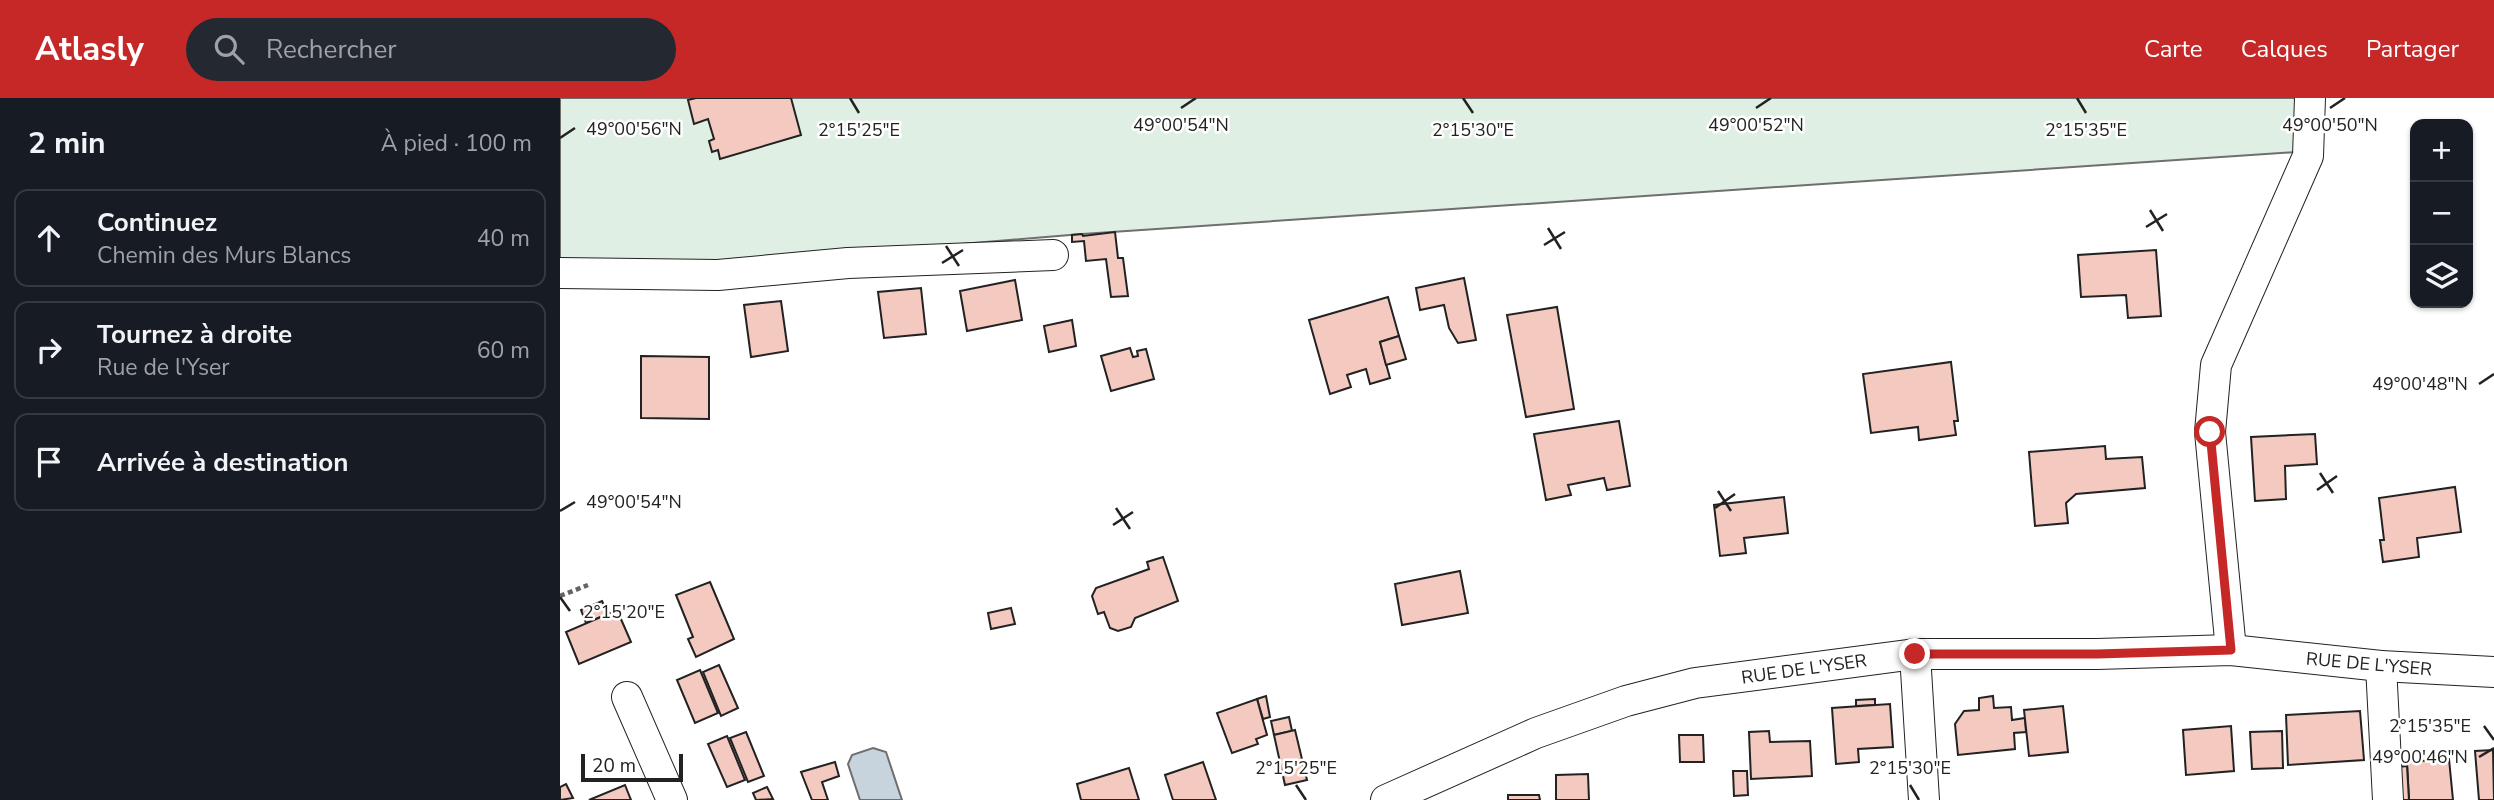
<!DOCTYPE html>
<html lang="fr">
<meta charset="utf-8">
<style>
:root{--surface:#171b24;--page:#242831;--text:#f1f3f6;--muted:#9ea1a6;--line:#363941;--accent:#c62828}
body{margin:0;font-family:"Nunito Sans",sans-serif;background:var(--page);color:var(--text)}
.controls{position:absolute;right:21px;top:21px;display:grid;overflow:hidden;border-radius:14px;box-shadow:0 2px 5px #0004}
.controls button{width:63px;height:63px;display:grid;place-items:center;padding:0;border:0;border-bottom:2px solid var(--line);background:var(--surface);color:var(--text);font:35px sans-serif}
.scale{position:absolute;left:21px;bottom:18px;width:102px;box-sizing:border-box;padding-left:7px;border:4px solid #222;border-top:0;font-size:19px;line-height:24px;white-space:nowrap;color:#222;-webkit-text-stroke:5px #fff;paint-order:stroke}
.stop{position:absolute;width:21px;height:21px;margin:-16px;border:5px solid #c62828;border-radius:50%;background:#fff}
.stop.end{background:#c62828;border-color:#fff;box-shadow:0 2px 7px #0008}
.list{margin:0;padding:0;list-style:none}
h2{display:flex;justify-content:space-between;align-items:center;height:91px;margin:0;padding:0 28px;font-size:30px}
h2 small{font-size:23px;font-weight:400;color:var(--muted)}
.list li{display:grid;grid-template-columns:46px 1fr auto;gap:21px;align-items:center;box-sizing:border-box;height:98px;margin:0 14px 14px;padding:0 14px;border:2px solid var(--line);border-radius:14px}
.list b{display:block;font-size:26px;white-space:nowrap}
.list p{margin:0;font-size:23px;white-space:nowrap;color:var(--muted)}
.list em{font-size:23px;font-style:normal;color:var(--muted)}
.icon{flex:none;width:38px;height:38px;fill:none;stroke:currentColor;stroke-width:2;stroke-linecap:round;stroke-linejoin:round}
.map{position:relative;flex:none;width:1934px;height:702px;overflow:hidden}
header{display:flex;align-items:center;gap:42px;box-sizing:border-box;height:98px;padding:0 35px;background:var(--accent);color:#fff}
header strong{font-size:33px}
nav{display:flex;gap:38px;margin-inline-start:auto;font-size:24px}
.search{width:490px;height:63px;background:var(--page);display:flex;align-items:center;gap:18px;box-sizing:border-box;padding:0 24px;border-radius:38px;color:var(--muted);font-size:26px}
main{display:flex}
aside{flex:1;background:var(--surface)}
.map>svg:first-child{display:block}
.green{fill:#e0efe3;stroke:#6f6f6f;stroke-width:2}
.water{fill:#c7d3dd;stroke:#6f6f6f;stroke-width:2}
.building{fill:#f3c9c0;stroke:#222;stroke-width:2}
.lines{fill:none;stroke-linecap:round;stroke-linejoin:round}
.minor-casing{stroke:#222;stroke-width:32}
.path{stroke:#646464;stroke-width:4.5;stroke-dasharray:5 3.5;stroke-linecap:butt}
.minor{stroke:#fff;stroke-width:30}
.route{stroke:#c62828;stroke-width:9}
.ticks{fill:none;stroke:#222;stroke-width:2.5}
.labels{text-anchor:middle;stroke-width:5;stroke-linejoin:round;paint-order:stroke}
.street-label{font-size:18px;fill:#222;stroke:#fff}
.ticks-label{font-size:18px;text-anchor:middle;fill:#222;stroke:#fff;stroke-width:5;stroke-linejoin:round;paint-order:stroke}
</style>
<header>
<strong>Atlasly</strong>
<div class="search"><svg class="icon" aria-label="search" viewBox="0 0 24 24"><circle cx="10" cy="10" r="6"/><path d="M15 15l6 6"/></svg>Rechercher</div>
<nav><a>Carte</a><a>Calques</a><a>Partager</a></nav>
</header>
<main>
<aside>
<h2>2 min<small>À pied · 100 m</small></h2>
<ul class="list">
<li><svg class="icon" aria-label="ahead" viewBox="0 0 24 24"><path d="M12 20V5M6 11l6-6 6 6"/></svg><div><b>Continuez</b><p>Chemin des Murs Blancs</p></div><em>40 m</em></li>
<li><svg class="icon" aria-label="right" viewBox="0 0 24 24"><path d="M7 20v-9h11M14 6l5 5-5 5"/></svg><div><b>Tournez à droite</b><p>Rue de l'Yser</p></div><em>60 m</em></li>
<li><svg class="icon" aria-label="arrive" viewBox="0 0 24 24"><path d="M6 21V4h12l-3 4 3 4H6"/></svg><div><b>Arrivée à destination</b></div></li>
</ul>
</aside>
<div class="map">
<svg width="1934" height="702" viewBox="0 0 1934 702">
<rect width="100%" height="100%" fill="#fff"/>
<path class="green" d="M0,0H1740L1736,54L522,136L161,166L0,167Z"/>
<path class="water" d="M313,650L326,654L342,702H300L288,666L292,657Z"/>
<g class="building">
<path d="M136,0H231L241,37L160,61L158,52L152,54L149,43L154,41L148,21L134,26L128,2Z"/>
<path d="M555,134L558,160H563L568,198L551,199L546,161L526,163L524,143L512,144V137L522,136L523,138Z"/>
<path d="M1596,152L1601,218L1568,220L1566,197L1521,199L1518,157Z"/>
<path d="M904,180L916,242L898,245L889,230L884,207L860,212L856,190Z"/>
<path d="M455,182L462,222L407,233L400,193Z"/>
<path d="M361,190L366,236L324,240L318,194Z"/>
<path d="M828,199L839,238L820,244L830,280L810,286L806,271L787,277L791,289L770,296L749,222Z"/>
<path d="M221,203L228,253L191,259L184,207Z"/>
<path d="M997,209L1014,311L966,319L947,217Z"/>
<path d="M512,222L516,248L489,254L484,228Z"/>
<path d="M839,238L846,261L826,267L820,244Z"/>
<path d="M570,250L573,259L578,258L577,253L586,251L594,281L551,293L541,258Z"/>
<path d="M81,258L149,259V321L81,320Z"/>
<path d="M1391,264L1398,323H1394L1396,337L1359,342L1358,329L1311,335L1303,276Z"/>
<path d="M1059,323L1070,388L1047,392L1044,380L1008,387L1011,397L986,402L974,336Z"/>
<path d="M1755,336L1757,366L1725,368L1726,401L1695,403L1691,339Z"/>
<path d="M1545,348L1546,361L1582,359L1585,390L1516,396L1506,405L1508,425L1475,428L1469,354Z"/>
<path d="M1895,389L1901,434L1857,440L1859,459L1823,464L1820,442H1824L1819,400Z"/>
<path d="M1224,399L1228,435L1184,440L1186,455L1160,458L1154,407Z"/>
<path d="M603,459L618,503L575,520L571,529L558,533L550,530L544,514L538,516L532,498L536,490L589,471L587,464Z"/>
<path d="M900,473L908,515L842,527L835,486Z"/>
<path d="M150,484L174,541L136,559L128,541L133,539L116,497Z"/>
<path d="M42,503L48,516L26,525L21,512Z"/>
<path d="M451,510L455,526L431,531L428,515Z"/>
<path d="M57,512L71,544L19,566L6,534Z"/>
<path d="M159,567L178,610L161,618L143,574Z"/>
<path d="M140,572L158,615L135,625L117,582Z"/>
<path d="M706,598L710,619L703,621L697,601Z"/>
<path d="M1433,598L1434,610L1451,609L1452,622L1465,620L1466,634L1454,635L1455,651L1398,657L1395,626L1404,613L1419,612V600Z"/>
<path d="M697,601L707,637L696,641L698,646L672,655L657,615Z"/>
<path d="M1315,601V607L1296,608V602Z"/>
<path d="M1330,606L1333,649L1298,651L1299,664L1276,666L1272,610Z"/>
<path d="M1503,608L1508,654L1469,658L1464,612Z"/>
<path d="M1800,613L1804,662L1728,667L1726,617Z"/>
<path d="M729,619L732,633L714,637L711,623Z"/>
<path d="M1671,628L1674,673L1626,677L1623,632Z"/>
<path d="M735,632L747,682L725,687L714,637Z"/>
<path d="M1209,633L1210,644L1250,643L1252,678L1191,681L1189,634Z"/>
<path d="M1722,633L1723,670L1692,671L1690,634Z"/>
<path d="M186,634L204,678L188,684L170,640Z"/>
<path d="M1119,637H1143L1144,664H1120Z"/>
<path d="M167,638L185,682L167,689L148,646Z"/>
<path d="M1933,652L1934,702H1919L1915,653Z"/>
<path d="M1889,661L1893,702H1849L1847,664Z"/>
<path d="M275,664L279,678L262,684L268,702H252L241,674Z"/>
<path d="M643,664L656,702H613L605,677Z"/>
<path d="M1847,668L1849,702H1840L1838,669Z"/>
<path d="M569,670L579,702H521L517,686Z"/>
<path d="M1173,673H1187L1188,697L1174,698Z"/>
<path d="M1028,676L1029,702H996V677Z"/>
<path d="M6,686L13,700L0,702V689Z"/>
<path d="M65,687L71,702H29Z"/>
<path d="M207,689L213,701L196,702L193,695Z"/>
<path d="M948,697H979L980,702H948Z"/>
</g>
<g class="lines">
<defs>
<g id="minor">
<path d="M0,175L158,177L288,165L493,157"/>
<path d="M1671,552L1650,334L1656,267L1748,58L1750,0"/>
<path d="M1355,556L1364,702"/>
<path d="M1821,568L1828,702"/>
<path d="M67,599L112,702"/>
<path d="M826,702L976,635L1066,603L1135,585L1355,556H1537L1671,552L1821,568L1934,574"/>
</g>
</defs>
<use href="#minor" class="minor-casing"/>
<path class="path" d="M0,498L28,487"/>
<use href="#minor" class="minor"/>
</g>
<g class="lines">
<path class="route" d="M1355,556H1537L1671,552L1650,334"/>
</g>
<path class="ticks" d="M290,0L299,15M903,0L913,15M1517,0L1526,15M621,10L636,0M1196,10L1211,0M1770,10L1785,0M0,40L15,30M1590,112L1603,133M1586,129L1607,116M988,130L1001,151M984,147L1005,134M386,148L399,168M382,165L403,152M1919,286L1934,276M1760,375L1773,395M1757,392L1777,378M1158,393L1171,413M556,410L570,431M1155,410L1175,396M0,413L15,404M553,427L573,414M0,499L10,513M1924,628L1934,642M1919,659L1934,650M736,687L746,702M1350,687L1359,702"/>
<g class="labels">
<g class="street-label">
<text transform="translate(1809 566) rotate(5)" y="6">RUE DE L'YSER</text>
<text transform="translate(1244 571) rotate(-8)" y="6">RUE DE L'YSER</text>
</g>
</g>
<g class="ticks-label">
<text x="621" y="33">49°00'54"N</text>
<text x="1196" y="33">49°00'52"N</text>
<text x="1770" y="33">49°00'50"N</text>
<text x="74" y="37">49°00'56"N</text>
<text x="299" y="38">2°15'25"E</text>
<text x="913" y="38">2°15'30"E</text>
<text x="1526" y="38">2°15'35"E</text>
<text x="1860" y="292">49°00'48"N</text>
<text x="74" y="410">49°00'54"N</text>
<text x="64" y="520">2°15'20"E</text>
<text x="1870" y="634">2°15'35"E</text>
<text x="1860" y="665">49°00'46"N</text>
<text x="736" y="676">2°15'25"E</text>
<text x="1350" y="676">2°15'30"E</text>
</g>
</svg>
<div class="controls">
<button>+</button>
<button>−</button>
<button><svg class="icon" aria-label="layers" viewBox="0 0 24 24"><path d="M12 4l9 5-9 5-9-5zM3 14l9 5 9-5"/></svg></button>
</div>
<div class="scale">20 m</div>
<div class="stop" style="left:1650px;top:334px"></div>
<div class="stop end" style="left:1355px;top:556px"></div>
</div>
</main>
